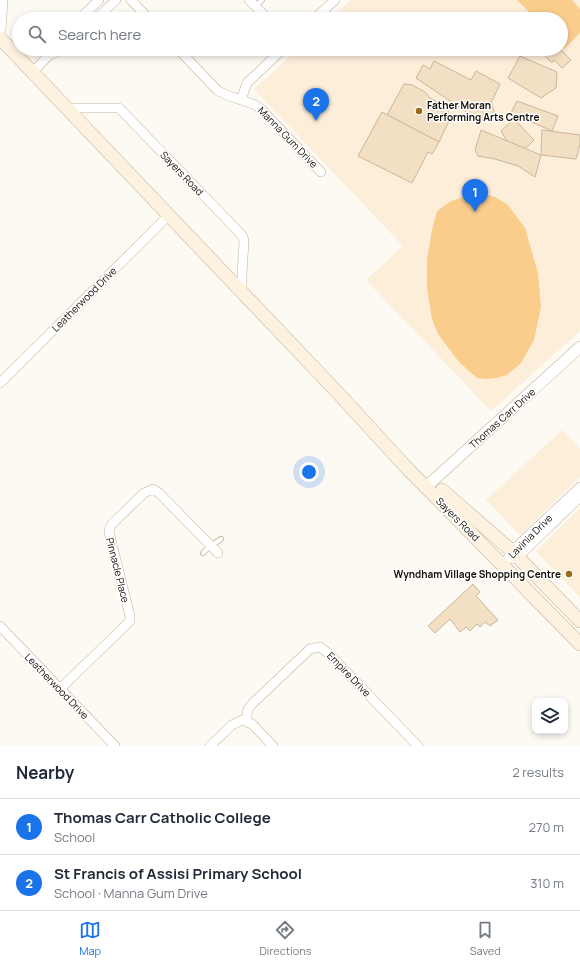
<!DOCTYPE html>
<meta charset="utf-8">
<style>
:root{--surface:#fff;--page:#f6f6f7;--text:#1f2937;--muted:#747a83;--line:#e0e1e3;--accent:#1a73e8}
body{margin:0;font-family:Manrope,sans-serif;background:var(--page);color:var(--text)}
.controls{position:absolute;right:12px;bottom:12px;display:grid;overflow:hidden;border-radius:8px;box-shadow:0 2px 6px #0003}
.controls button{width:36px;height:36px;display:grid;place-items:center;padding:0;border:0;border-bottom:1px solid var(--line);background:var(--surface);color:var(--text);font:20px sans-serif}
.you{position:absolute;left:309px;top:472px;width:14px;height:14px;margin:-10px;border:3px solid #fff;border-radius:50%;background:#1a73e8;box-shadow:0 0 0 6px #1a73e833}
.badge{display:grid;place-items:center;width:26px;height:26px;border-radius:50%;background:var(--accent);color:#fff;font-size:13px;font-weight:700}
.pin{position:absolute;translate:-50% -33px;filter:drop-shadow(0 1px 2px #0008)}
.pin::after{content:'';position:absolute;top:21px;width:14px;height:12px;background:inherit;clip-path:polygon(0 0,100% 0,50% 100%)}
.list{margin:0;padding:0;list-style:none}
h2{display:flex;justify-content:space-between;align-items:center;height:52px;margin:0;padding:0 16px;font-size:17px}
h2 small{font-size:13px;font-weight:400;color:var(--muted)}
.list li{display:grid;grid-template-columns:26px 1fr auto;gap:12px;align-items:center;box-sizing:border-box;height:56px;padding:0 16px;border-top:1px solid var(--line)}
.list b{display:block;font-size:15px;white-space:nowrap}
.list p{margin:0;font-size:13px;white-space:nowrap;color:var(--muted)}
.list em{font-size:13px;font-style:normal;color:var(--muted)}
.icon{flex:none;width:22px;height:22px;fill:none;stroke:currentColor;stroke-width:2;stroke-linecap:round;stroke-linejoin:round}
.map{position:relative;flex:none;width:580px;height:746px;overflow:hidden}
.search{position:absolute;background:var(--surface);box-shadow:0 2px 6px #0003;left:12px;right:12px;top:12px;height:44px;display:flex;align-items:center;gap:10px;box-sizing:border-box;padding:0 14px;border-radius:22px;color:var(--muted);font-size:15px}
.sheet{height:164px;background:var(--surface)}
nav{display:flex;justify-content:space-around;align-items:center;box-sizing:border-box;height:56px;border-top:1px solid var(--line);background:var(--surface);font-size:11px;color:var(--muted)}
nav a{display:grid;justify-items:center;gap:2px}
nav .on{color:var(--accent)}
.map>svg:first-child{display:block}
.built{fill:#fdeed9}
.green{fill:#facd8c}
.building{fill:#f3dfc4;stroke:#c9b69b}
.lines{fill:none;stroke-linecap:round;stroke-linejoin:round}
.service-casing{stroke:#c4b197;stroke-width:6}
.minor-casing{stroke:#c4b197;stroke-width:10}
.tertiary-casing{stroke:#c4b197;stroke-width:12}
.secondary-casing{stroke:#c4b197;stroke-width:14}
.service{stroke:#fff;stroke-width:4.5}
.minor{stroke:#fff;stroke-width:9}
.tertiary{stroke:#fff;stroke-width:11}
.secondary{stroke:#fdf1e0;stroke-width:13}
.poi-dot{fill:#986a19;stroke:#fff;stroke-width:1.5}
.labels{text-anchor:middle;stroke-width:3;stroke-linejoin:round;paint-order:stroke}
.poi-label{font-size:10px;font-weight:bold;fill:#130c04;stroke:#fff;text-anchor:start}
.street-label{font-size:10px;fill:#130c04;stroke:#fff}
</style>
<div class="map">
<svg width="580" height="746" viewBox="0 0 580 746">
<rect width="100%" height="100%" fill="#fdf9f3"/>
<g class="built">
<path d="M351,0H579L580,1V331L491,411L366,280L403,246L254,89L298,49H561V19H330Z"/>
<path d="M562,430L580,449V477L520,535L486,500Z"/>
<path d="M580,508V597L536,551Z"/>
</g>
<g class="green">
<path d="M517,0H572L580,9V33L564,49L561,45V19H536Z"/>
<path d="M478,193L495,197L508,205L525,228L538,273L541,307L534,340L521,363L507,375L496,378L486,379L477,378L459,362L438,334L432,319L427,288V260L432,229L437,211L451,201Z"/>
</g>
<g class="building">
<path d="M538,49H560L571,60L562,68L554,60L552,63Z"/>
<path d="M520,56L557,72L556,88L541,98L508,78Z"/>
<path d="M434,61L471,80L476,71L500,84L491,103L494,111L490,119H477L416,78L423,65L430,69Z"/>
<path d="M404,84L412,85L425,92L430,98L446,107L451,117L439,142L387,115Z"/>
<path d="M517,101L558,116L552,131L511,113Z"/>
<path d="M382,112L439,142L432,154L428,152L412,183L358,156Z"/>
<path d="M514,119L534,140L525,149L507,141L501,131Z"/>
<path d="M481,130L541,155L535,177L518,166L495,159L478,156L475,150Z"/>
<path d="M542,130L580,135V144L576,159L541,155Z"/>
<path d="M473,584L480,592L476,596L498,620L490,626L485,622L480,627L477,624L470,631L466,627L460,632L450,619L435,633L428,626Z"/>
</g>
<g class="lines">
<defs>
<g id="service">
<path d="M255,7L262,0"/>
<path d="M203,553L208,548L221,539"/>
</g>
<g id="minor">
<path d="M131,0L149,19"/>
<path d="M249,0L268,19"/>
<path d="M79,19L99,0"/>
<path d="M96,19L116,0"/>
<path d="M314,19L335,0"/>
<path d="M0,32L1,30L3,0"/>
<path d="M178,49L217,90C230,99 247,99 260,108L321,172"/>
<path d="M49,55L63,49"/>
<path d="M32,73L49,55L51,49"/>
<path d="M241,100L247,83L283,49"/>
<path d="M66,108H119L238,231L243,237L244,241L241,292"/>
<path d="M0,383L169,215"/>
<path d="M514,559L518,557L580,497"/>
<path d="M504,565L512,551L580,487"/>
<path d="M0,626L115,746"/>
<path d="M60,689L130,621V616L109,532L110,527L113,523L144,493L153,489L159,493L218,553"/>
<path d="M246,721L248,709L252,704L310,649L320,647L328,653L418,746"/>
<path d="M210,746L232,725L242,720L252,724L273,746"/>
</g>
<path id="tertiary" d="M426,487L580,347"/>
<g id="secondary">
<path d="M0,38L338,393L405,466L580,644"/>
<path d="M442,490L512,551L580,621"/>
</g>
</defs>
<use href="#service" class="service-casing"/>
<use href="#minor" class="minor-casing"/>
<use href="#tertiary" class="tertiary-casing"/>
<use href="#secondary" class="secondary-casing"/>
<use href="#service" class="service"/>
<use href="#minor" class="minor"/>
<use href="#tertiary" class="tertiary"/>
<use href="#secondary" class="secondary"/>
</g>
<g class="poi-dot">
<circle cx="419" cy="111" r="4"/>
<circle cx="569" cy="574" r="4"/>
</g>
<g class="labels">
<g class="poi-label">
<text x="427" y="109">Father Moran<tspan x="427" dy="12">Performing Arts Centre</tspan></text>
<text x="561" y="578" text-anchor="end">Wyndham Village Shopping Centre</text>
</g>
<g class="street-label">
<text transform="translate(288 137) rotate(46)" y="4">Manna Gum Drive</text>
<text transform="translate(182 173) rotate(46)" y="4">Sayers Road</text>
<text transform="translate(84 299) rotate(-45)" y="4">Leatherwood Drive</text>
<text transform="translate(502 418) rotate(-42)" y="4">Thomas Carr Drive</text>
<text transform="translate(458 519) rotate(45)" y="4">Sayers Road</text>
<text transform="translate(530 536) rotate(-45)" y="4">Lavinia Drive</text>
<text transform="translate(118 570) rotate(76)" y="4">Pinnacle Place</text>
<text transform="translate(349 674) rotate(46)" y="4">Empire Drive</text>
<text transform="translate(57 686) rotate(46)" y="4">Leatherwood Drive</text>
</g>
</g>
</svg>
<div class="controls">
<button><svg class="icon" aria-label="layers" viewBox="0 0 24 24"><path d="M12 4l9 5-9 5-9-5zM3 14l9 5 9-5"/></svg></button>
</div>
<div class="you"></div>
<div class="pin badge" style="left:475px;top:212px">1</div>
<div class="pin badge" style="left:316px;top:121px">2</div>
<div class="search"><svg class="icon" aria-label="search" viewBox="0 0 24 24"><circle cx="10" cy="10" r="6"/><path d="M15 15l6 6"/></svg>Search here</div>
</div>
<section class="sheet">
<h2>Nearby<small>2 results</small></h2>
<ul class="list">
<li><span class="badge">1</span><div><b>Thomas Carr Catholic College</b><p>School</p></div><em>270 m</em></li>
<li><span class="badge">2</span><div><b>St Francis of Assisi Primary School</b><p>School · Manna Gum Drive</p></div><em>310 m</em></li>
</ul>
</section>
<nav>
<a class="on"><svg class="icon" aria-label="map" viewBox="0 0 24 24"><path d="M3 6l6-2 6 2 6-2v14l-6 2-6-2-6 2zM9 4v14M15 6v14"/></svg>Map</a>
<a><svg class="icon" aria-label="directions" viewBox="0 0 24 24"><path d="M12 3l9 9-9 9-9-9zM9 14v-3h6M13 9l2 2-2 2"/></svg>Directions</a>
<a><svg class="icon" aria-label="saved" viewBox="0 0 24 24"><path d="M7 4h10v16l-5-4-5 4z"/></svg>Saved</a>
</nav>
